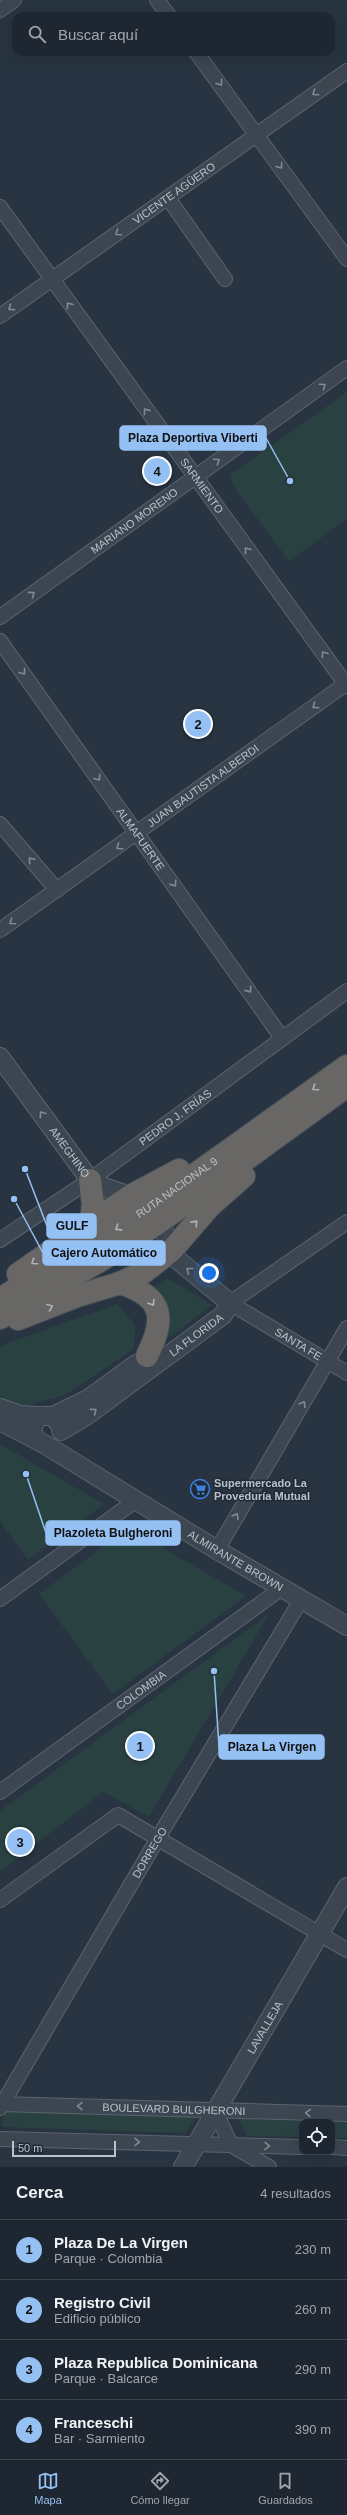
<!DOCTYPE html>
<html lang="es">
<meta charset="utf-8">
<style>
:root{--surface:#1e2731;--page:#262f39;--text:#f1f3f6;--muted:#a1a5ab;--line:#3c444d;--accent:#95c0f4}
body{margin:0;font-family:Helvetica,sans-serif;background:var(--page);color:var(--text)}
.controls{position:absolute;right:12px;bottom:12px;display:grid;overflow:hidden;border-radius:8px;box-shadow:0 4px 16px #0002}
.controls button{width:36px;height:36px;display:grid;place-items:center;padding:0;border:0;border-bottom:1px solid var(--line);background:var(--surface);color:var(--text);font:20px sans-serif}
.scale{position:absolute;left:12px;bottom:10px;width:104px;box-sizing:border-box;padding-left:4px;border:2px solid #b9c1cb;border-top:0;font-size:11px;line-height:14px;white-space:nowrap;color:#b9c1cb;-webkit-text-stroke:3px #212b37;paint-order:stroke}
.you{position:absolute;left:209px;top:1273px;width:14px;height:14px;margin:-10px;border:3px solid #fff;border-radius:50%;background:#1a73e8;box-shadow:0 0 0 6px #1a73e833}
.badge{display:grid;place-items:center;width:26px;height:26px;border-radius:50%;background:var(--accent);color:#111;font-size:13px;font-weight:700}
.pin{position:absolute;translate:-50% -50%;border:2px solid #fff;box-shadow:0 1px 4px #0006}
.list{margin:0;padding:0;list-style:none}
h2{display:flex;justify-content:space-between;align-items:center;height:52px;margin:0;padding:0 16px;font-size:17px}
h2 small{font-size:13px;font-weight:400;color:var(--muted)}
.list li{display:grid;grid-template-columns:26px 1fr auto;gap:12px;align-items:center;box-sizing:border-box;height:60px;padding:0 16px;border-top:1px solid var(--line)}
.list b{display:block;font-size:15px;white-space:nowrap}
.list p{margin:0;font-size:13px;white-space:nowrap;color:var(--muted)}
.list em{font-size:13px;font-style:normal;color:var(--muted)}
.icon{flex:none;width:22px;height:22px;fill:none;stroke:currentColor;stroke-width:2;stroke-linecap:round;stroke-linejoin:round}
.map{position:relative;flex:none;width:347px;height:2167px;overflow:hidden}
.search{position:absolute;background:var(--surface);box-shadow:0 4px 16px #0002;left:12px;right:12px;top:12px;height:44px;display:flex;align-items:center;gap:10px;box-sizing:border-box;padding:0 14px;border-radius:12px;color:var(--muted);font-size:15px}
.sheet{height:292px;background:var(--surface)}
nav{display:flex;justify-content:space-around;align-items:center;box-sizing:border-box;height:56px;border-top:1px solid var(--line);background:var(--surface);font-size:11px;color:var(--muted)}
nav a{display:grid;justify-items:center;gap:2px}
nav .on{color:var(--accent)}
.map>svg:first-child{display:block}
.green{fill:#2a4142}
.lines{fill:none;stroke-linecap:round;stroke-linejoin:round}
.minor-casing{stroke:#5a646e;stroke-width:16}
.tertiary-casing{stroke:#5a646e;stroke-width:20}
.trunk-casing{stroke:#47515b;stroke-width:24}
.minor{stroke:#3c4651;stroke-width:14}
.tertiary{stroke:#3c4651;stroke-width:18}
.trunk{stroke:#686765;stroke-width:22}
.oneway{stroke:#818a94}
.oneway2{stroke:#adb4bc}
.labels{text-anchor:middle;stroke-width:3;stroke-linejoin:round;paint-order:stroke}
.street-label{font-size:11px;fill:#b9c1cb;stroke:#212b37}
.poi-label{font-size:11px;font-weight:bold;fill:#b9c1cb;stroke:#212b37;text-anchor:start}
.leader{fill:none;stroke:#95c0f4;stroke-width:1.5}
.callout-dot{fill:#95c0f4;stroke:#212b37;stroke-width:1.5}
.callout{fill:#95c0f4;stroke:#95c0f4;stroke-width:1.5}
.callout-label{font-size:12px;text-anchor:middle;font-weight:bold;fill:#111}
</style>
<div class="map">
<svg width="347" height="2167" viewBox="0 0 347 2167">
<rect width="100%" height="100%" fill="#283441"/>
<g class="green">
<path d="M347,392V519L289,561L234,487L230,475Z"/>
<path d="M167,1278L212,1305L169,1338L153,1288Z"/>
<path d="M117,1304L135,1325L134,1349L65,1395L18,1408L0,1398V1346Z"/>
<path d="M0,1444L104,1504L28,1560L0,1521Z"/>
<path d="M128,1528L246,1596L113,1694L39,1594Z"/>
<path d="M269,1614L149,1817L103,1792L0,1872V1811Z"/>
<path d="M11,2111L197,2117L185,2133L2,2127L3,2112Z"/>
<path d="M238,2119L347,2122V2138H332V2122H302V2137L247,2136Z"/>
</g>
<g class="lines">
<defs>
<g id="minor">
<path d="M157,0L169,16"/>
<path d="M0,10L14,0"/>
<path d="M196,52L347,259"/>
<path d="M168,198L225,279"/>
<path id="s1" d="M0,207L347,686"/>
<path id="s2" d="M0,316L347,71"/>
<path id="s3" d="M0,617L347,368"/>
<path id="s4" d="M0,641L282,1038"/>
<path d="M0,824L57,890"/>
<path id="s5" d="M0,930L347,683"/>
<path id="s6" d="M347,1222L230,1303L347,1373"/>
<path id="s7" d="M0,1240L90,1180L347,991"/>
<path d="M217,1550L347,1328"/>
<path d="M0,1599L135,1501"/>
<path id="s8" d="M0,1792L282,1588"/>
<path d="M0,1900L118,1815L347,1950"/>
<path id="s9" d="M0,2104L347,2114"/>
<path id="s10" d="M0,2108L158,1838L301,1600"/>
<path d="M215,2110L231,2145L269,2167"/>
<path d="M0,2139L302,2147"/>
<path d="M332,2147L347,2148"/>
</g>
<g id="tertiary">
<path id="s11" d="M0,1057L90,1180L104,1187L130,1196L148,1208L165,1233L174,1257L230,1303"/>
<path d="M0,1408L20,1415L39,1416"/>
<path d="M53,1416L88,1399L136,1364"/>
<path id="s12" d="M0,1421L44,1444L217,1550L347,1626"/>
<path id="s13" d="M61,1431L86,1416L223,1315L230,1303"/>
<path d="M35,1439L32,1427L39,1416H53L60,1425"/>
<path id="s14" d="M183,2167L347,1887"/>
</g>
<g id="trunk">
<path d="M90,1180L93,1204L91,1223"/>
<path d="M18,1274L130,1196L179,1170"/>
<path d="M120,1283C164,1297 166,1318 147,1356"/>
<path id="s15" d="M0,1299L148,1208L347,1066"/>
<path d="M0,1318L103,1259L158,1223L347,1086"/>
<path d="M18,1319L77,1296L120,1283L144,1272L171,1251L210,1206L244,1176"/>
</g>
</defs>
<use href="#minor" class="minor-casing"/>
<use href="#tertiary" class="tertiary-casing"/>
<use href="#trunk" class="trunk-casing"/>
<use href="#minor" class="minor"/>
<use href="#tertiary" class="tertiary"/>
<use href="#trunk" class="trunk"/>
</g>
<defs><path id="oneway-chevron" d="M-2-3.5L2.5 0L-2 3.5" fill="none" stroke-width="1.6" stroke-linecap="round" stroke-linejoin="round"/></defs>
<g class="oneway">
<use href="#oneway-chevron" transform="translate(220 83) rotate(53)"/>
<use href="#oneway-chevron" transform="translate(315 93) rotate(145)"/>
<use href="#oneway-chevron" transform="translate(280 166) rotate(54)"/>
<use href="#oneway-chevron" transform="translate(118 233) rotate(145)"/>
<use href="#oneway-chevron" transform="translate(69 305) rotate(-126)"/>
<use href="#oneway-chevron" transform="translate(11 308) rotate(144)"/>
<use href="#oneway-chevron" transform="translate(323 386) rotate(-35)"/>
<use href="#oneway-chevron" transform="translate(146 411) rotate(-126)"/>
<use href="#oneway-chevron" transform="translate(217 461) rotate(-35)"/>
<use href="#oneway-chevron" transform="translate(247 550) rotate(-126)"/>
<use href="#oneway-chevron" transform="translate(32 594) rotate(-36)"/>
<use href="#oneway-chevron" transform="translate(324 654) rotate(-126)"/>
<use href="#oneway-chevron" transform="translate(23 672) rotate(54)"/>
<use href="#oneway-chevron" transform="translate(315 706) rotate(144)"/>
<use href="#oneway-chevron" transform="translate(98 778) rotate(54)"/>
<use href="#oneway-chevron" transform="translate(119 847) rotate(145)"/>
<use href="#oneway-chevron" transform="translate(31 860) rotate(-131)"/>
<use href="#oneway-chevron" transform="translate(174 884) rotate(55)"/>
<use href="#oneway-chevron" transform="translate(12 922) rotate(145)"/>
<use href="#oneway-chevron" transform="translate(249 990) rotate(55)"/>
<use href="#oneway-chevron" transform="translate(42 1114) rotate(-126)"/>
<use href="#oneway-chevron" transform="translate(189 1270) rotate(-142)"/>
<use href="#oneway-chevron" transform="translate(303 1404) rotate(-59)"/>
<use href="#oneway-chevron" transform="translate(94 1411) rotate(-37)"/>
<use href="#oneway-chevron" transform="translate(236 1516) rotate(-59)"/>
<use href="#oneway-chevron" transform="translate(80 2106) rotate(-178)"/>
<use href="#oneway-chevron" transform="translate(308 2113) rotate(-178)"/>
<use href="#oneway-chevron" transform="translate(137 2142) rotate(1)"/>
<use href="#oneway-chevron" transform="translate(267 2146) rotate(2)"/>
</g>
<g class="oneway2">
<use href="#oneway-chevron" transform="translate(315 1088) rotate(145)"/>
<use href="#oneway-chevron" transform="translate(195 1223) rotate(-48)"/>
<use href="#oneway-chevron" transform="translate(118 1228) rotate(147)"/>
<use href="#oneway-chevron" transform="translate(34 1262) rotate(145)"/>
<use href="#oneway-chevron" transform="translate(152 1303) rotate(58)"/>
<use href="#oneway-chevron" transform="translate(50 1307) rotate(-22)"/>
</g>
<defs>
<symbol id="supermarket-ring" viewBox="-11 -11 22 22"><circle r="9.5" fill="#212b37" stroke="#3f7fe0" stroke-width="1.5"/><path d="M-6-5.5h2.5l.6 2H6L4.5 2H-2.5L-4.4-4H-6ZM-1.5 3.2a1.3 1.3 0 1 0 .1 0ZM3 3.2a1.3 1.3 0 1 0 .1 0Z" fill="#3f7fe0"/></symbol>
</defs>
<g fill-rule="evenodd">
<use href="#supermarket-ring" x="189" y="1478" width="22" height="22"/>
</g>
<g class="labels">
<g class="street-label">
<text dy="4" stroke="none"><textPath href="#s2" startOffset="213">VICENTE AGÜERO</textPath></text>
<text dy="4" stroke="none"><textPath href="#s1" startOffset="344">SARMIENTO</textPath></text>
<text dy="4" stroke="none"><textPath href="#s3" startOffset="165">MARIANO MORENO</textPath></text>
<text dy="4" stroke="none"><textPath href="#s5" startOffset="249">JUAN BAUTISTA ALBERDI</textPath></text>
<text dy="4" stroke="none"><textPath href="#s4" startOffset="243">ALMAFUERTE</textPath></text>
<text dy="4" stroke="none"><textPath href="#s7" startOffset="214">PEDRO J. FRÍAS</textPath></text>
<text dy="4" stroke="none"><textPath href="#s11" startOffset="118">AMEGHINO</textPath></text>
<text dy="4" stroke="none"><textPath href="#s15" startOffset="209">RUTA NACIONAL 9</textPath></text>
<text dy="4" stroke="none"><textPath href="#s13" startOffset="166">LA FLORIDA</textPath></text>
<text dy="4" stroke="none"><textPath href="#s6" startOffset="222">SANTA FE</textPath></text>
<text dy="4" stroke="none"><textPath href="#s12" startOffset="274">ALMIRANTE BROWN</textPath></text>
<text dy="4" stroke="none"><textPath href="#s8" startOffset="174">COLOMBIA</textPath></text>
<text dy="4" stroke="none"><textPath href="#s10" startOffset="296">DORREGO</textPath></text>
<text dy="4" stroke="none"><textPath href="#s14" startOffset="162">LAVALLEJA</textPath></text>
<text dy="4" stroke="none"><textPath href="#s9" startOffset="174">BOULEVARD BULGHERONI</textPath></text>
</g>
<g class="poi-label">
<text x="214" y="1487">Supermercado La<tspan x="214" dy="13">Proveduría Mutual</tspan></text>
</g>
</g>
<path class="leader" d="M290 481L266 438M25 1169L47 1226M14 1199L43 1253M26 1474L46 1533M214 1671L219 1747"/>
<g class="callout-dot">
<circle cx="290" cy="481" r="4"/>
<circle cx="25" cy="1169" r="4"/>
<circle cx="14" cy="1199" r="4"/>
<circle cx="26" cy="1474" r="4"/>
<circle cx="214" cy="1671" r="4"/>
</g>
<g class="callout">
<rect x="120" y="426" width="146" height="24" rx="4"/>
<rect x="47" y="1214" width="49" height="24" rx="4"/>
<rect x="43" y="1241" width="122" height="24" rx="4"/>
<rect x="46" y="1521" width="134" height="24" rx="4"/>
<rect x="219" y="1735" width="105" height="24" rx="4"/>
</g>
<g class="callout-label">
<text x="193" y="442">Plaza Deportiva Viberti</text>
<text x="72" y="1230">GULF</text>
<text x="104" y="1257">Cajero Automático</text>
<text x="113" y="1537">Plazoleta Bulgheroni</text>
<text x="272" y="1751">Plaza La Virgen</text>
</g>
</svg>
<div class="controls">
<button><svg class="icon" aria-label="locate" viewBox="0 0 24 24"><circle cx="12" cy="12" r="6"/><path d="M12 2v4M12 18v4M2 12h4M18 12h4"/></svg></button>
</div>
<div class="scale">50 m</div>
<div class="you"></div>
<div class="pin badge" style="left:140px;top:1746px">1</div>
<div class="pin badge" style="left:198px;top:724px">2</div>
<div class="pin badge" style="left:20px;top:1842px">3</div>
<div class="pin badge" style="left:157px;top:471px">4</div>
<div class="search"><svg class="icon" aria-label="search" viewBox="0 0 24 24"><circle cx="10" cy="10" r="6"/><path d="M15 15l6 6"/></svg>Buscar aquí</div>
</div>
<section class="sheet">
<h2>Cerca<small>4 resultados</small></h2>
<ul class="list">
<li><span class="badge">1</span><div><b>Plaza De La Virgen</b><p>Parque · Colombia</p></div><em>230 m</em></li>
<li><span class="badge">2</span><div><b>Registro Civil</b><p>Edificio público</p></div><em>260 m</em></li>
<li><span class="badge">3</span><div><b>Plaza Republica Dominicana</b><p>Parque · Balcarce</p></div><em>290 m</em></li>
<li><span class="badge">4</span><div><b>Franceschi</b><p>Bar · Sarmiento</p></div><em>390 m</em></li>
</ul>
</section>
<nav>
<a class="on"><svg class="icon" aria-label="map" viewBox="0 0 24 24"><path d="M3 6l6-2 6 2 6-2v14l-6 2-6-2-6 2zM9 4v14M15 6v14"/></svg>Mapa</a>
<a><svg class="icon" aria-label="directions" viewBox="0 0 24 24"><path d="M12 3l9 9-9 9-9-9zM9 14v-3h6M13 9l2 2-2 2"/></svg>Cómo llegar</a>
<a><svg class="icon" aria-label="saved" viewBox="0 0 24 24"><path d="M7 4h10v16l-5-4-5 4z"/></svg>Guardados</a>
</nav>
